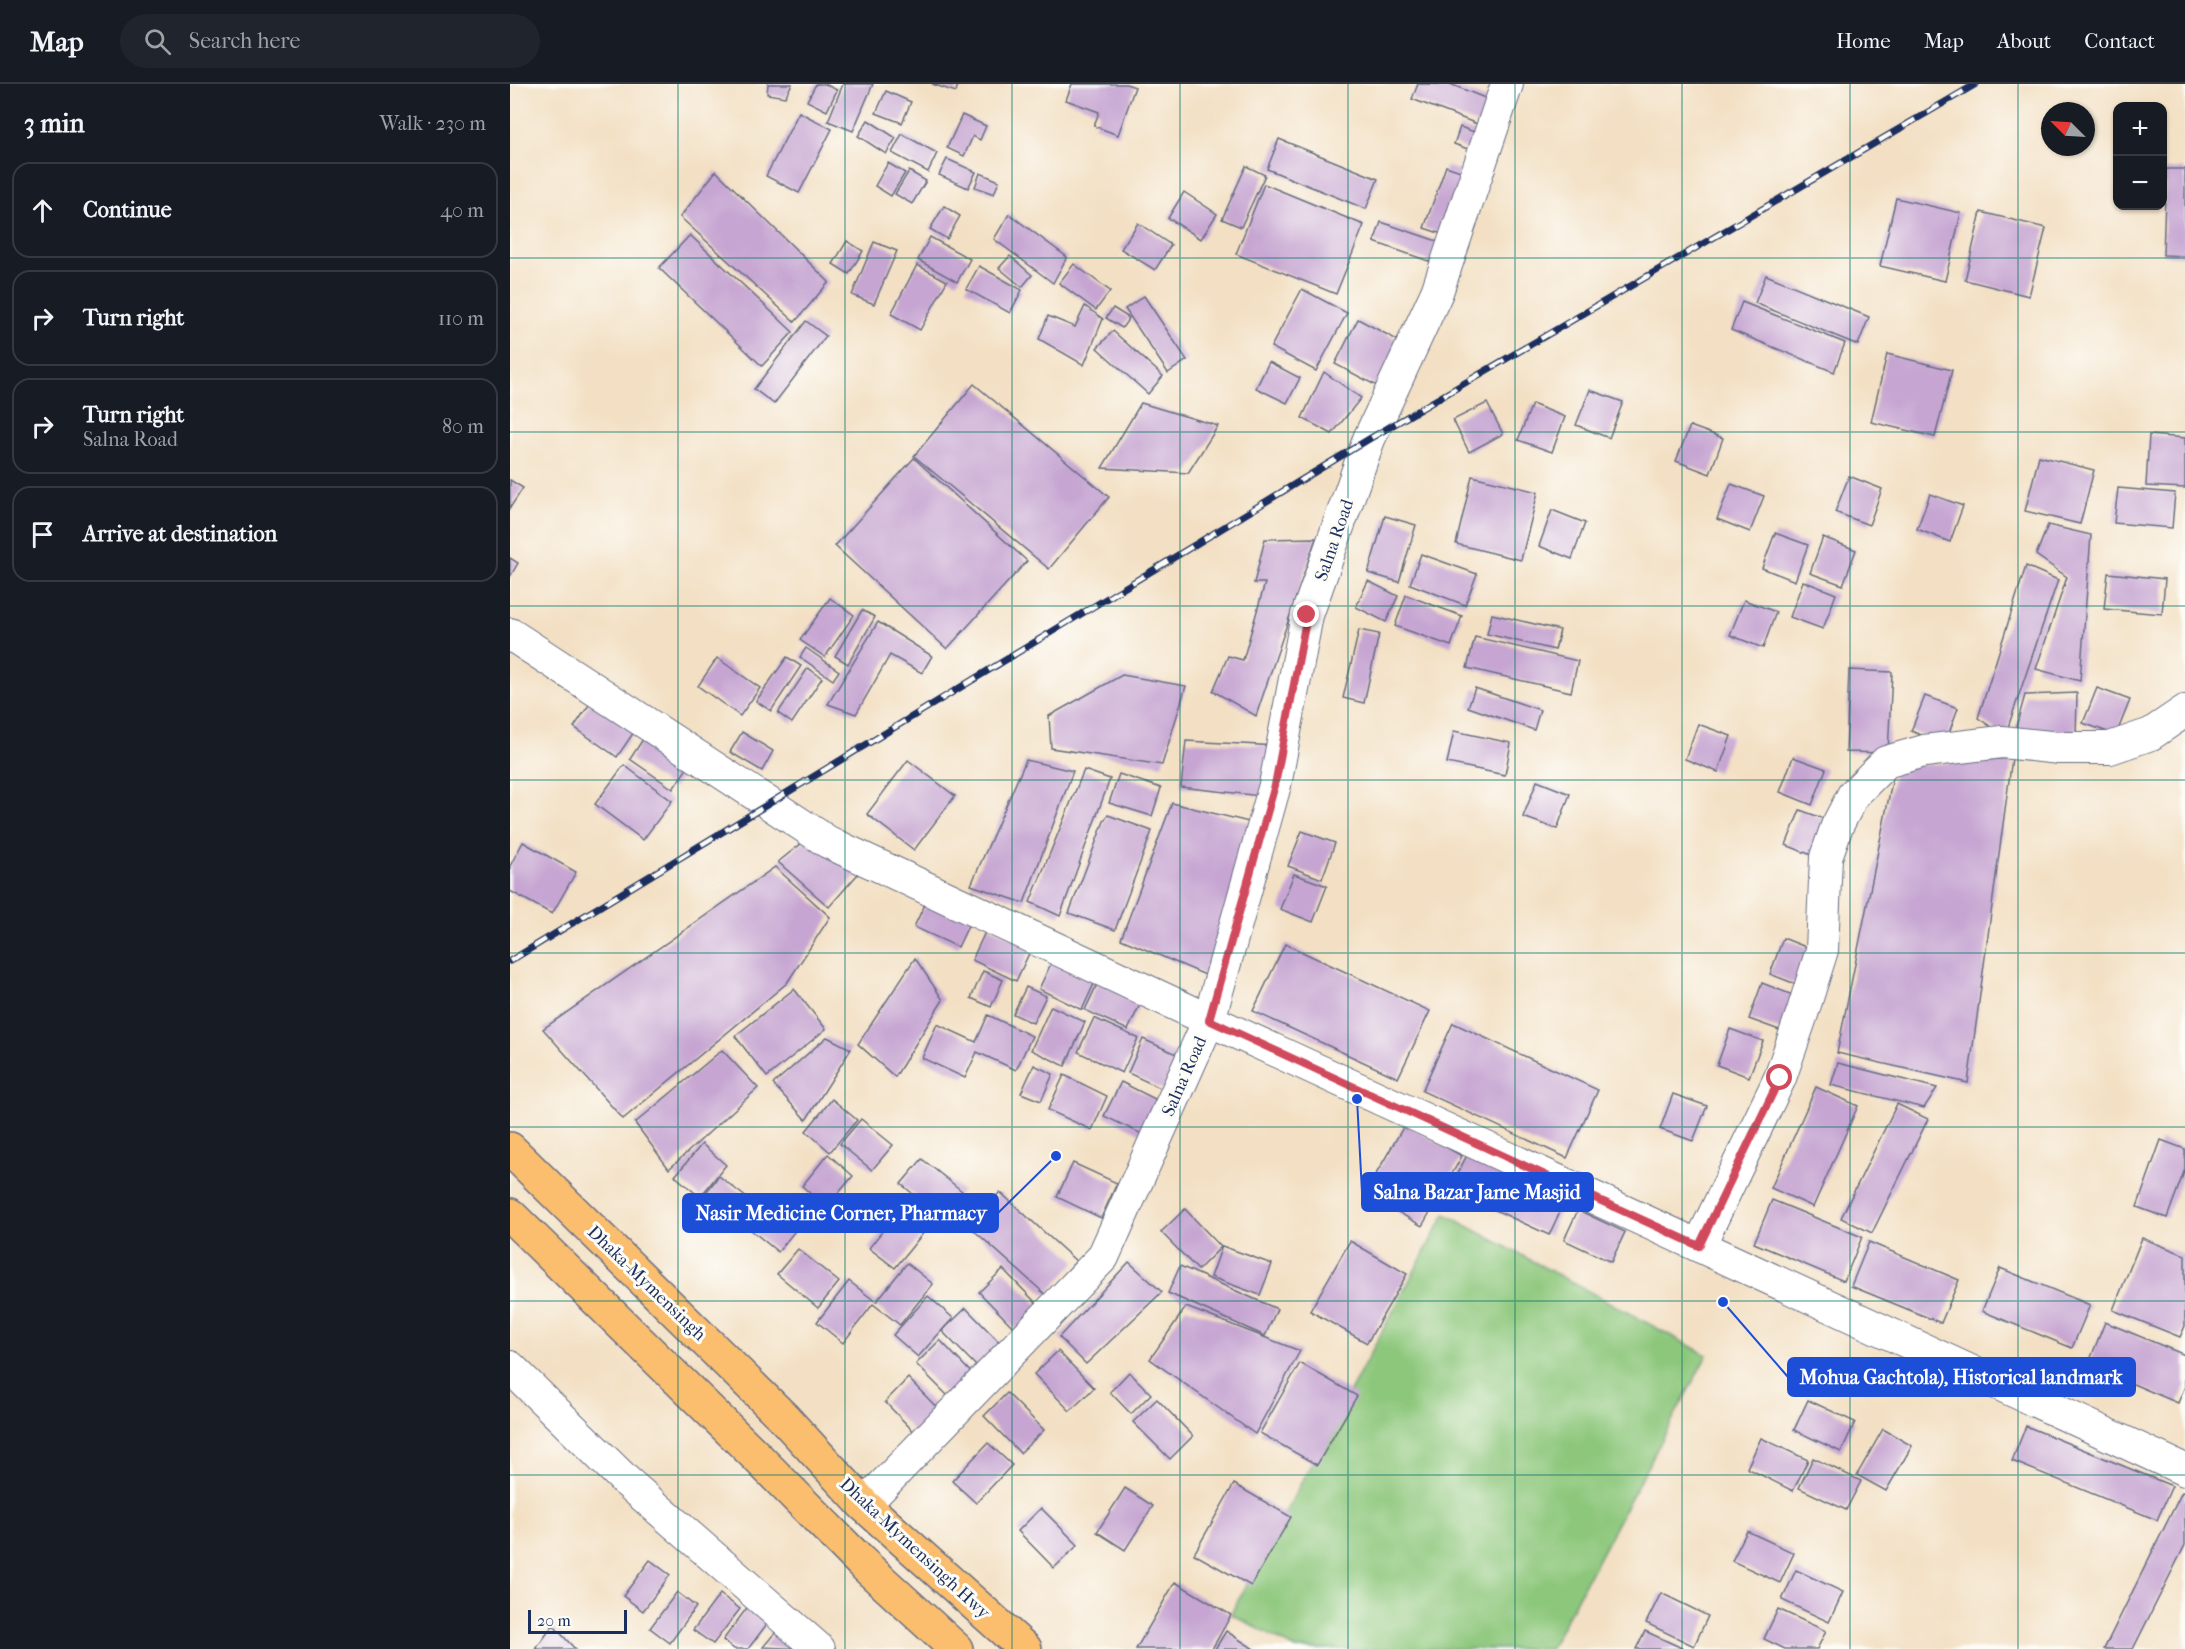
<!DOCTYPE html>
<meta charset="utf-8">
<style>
:root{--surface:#171b24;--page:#20242c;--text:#f1f3f6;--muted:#9ea1a6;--line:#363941}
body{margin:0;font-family:"IM FELL French Canon",serif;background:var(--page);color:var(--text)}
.controls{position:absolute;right:18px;top:18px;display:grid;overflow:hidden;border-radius:12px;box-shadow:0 2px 4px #0004}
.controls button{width:54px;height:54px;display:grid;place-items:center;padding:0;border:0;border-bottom:2px solid var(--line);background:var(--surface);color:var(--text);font:30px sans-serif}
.compass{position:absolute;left:1531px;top:18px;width:54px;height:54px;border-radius:50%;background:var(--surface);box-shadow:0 2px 4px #0004;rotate:294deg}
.scale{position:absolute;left:18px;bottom:15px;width:99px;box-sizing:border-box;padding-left:6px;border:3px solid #1b2f5e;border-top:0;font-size:16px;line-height:21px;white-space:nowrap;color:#1b2f5e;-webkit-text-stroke:4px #fdfcf7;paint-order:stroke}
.stop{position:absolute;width:18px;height:18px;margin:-14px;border:4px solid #d1495b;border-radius:50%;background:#fff}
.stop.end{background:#d1495b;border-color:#fff;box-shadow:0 2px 6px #0008}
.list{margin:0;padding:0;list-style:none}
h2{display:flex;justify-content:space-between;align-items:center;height:78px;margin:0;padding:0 24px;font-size:26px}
h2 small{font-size:20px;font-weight:400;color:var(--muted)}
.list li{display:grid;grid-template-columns:39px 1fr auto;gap:18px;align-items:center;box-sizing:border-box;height:96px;margin:0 12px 12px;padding:0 12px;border:2px solid var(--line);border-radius:18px}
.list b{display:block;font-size:22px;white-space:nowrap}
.list p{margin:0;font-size:20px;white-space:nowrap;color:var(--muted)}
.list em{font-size:20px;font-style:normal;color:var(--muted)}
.icon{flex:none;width:33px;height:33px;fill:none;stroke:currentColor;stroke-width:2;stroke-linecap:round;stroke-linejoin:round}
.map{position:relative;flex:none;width:1675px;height:1565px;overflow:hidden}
header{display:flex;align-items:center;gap:36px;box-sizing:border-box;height:84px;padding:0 30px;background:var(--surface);border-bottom:2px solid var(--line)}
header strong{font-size:28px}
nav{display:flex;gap:33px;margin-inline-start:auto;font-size:21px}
.search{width:420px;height:54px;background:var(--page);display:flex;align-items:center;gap:15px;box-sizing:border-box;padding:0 21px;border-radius:33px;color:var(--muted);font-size:22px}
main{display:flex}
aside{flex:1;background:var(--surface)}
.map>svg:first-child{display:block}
.green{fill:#8dc77c;stroke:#547b6d;stroke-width:1.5}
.building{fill:#c6a5d2}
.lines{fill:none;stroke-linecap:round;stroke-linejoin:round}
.minor-casing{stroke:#676d82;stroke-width:34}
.trunk-casing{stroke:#676d82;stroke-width:36}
.minor{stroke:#fff;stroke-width:32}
.trunk{stroke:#fabe6e;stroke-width:33}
.rail-casing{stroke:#1b2f5e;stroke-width:7}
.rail{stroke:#fdfcf7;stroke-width:4.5;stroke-dasharray:14;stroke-linecap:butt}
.route{stroke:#d1495b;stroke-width:8}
.grid{fill:none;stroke:#0f766e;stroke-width:1.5;stroke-opacity:0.55}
.labels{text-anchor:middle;stroke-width:6;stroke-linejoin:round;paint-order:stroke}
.street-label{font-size:18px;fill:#1b2f5e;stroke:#fdfcf7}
.leader{fill:none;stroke:#1d4ed8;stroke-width:2}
.callout-dot{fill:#1d4ed8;stroke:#fdfcf7;stroke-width:2}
.callout{fill:#1d4ed8;stroke:#1d4ed8;stroke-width:2}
.callout-label{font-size:20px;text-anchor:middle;font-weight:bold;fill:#fff}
</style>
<header>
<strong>Map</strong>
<div class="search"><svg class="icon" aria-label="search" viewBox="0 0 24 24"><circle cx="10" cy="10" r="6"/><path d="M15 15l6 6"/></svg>Search here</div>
<nav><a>Home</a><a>Map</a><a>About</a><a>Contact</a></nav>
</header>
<main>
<aside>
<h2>3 min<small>Walk · 230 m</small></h2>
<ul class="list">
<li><svg class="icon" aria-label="ahead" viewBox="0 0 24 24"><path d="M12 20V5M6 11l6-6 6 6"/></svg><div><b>Continue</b></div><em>40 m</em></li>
<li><svg class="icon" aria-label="right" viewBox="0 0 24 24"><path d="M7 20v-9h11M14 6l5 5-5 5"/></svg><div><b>Turn right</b></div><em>110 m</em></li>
<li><svg class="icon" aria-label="right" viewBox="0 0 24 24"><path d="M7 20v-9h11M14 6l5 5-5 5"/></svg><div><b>Turn right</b><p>Salna Road</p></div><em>80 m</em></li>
<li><svg class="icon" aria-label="arrive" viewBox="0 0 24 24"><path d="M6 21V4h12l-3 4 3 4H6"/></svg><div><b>Arrive at destination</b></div></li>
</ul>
</aside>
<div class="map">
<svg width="1675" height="1565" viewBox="0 0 1675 1565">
<rect width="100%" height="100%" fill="#fdfcf7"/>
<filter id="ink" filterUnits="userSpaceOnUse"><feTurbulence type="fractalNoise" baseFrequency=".0167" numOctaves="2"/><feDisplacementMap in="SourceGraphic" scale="12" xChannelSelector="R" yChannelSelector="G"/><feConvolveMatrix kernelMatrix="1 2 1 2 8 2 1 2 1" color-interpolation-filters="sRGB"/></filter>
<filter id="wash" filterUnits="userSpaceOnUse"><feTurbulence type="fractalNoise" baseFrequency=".008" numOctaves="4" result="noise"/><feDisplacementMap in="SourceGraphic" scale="24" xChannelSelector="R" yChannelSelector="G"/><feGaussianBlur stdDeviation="1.35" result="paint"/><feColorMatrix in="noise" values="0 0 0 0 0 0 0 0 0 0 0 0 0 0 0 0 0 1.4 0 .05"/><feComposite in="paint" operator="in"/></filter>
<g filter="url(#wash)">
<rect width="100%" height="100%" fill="#f3e0c4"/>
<path class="green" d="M935,1130L1197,1271L1040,1565H786L721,1530Z"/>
<g id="blocks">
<g class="building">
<path d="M258,0H282L275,13L257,10Z"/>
<path d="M306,0H315L327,6L317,27L297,17Z"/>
<path d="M333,0H363L343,47L318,37Z"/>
<path d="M422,0H448L446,8Z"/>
<path d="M562,0H616L625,3L608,51L584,42L589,28L556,16Z"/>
<path d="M908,0H940L980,16L970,41L902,15Z"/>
<path d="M376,7L401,18L392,39L366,29Z"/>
<path d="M289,28L322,45L289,109L256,92Z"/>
<path d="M452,31L476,42L470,56L463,52L454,72L437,64Z"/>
<path d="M358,36L386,54L376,70L348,52Z"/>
<path d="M950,43L976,52L969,69L944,60Z"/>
<path d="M392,50L427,69L418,88L382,69Z"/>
<path d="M769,55L868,95L856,125L757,85Z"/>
<path d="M437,75L466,88L458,104L429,91Z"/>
<path d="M378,79L395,89L381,112L365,102Z"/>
<path d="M736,82L755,91L731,143L712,135Z"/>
<path d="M936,82L962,91L941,153L914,144Z"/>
<path d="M1656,85H1675V172L1653,171Z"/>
<path d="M206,87L319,198L285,238L170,133Z"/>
<path d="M399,87L416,97L402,120L385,110Z"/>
<path d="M470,89L489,97L484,110L465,103Z"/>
<path d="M754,100L854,141L826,210L726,170Z"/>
<path d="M674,108L707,130L691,155L658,134Z"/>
<path d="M1386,114L1451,129L1435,197L1370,182Z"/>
<path d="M434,122L450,132L437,155L420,145Z"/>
<path d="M1471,128L1536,144L1519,212L1455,196Z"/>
<path d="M499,130L557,173L543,199L484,155Z"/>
<path d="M871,138L936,160L930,181L864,158Z"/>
<path d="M628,139L661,161L645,186L611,165Z"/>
<path d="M180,151L283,248L252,282L149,184Z"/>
<path d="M420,153L460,175L447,198L408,176Z"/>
<path d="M337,157L353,167L339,190L323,180Z"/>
<path d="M364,158L387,167L364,220L342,211Z"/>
<path d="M500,172L522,191L512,203L489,184Z"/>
<path d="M564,180L600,207L586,226L549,199Z"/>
<path d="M407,181L437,197L410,246L381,230Z"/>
<path d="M469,182L512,206L500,229L456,205Z"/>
<path d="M1256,191L1359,233L1348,261L1245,219Z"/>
<path d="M792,205L837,229L806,287L761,263Z"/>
<path d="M634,212L677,276L658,289L615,225Z"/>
<path d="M1232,218L1335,259L1324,288L1221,246Z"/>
<path d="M575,222L593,235L574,281L529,255L538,232L565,243Z"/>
<path d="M603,224L619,234L612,244L596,234Z"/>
<path d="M848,235L891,258L867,302L825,280Z"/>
<path d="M296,237L316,252L264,320L244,305Z"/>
<path d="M603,247L653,292L638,310L587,264Z"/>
<path d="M1377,270L1442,286L1425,353L1361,338Z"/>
<path d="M759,278L790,294L777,319L746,304Z"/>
<path d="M814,288L851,314L822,350L792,334Z"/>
<path d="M464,300L599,413L539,485L404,372Z"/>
<path d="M1080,306L1113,318L1099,354L1066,341Z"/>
<path d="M631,319L708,342L678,389L592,384Z"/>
<path d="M977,319L993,350L959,368L943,336Z"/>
<path d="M1022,320L1055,333L1042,368L1008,356Z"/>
<path d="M1180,342L1213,354L1200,390L1166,377Z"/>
<path d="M1639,351L1675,354V404L1636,402Z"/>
<path d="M1529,372L1584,386L1570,440L1515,427Z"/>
<path d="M404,374L517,477L437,565L325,462Z"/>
<path d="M962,392L1028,408L1011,476L946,460Z"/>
<path d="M1339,392L1372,405L1359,441L1325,428Z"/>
<path d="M0,396L13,404L0,424Z"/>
<path d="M1221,400L1254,412L1240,448L1207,435Z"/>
<path d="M1608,404L1665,409L1662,444L1604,439Z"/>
<path d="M1420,410L1453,422L1440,458L1407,445Z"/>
<path d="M1042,426L1075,439L1062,475L1029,462Z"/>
<path d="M875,432L906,441L889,498L858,489Z"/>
<path d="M1538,441L1581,451L1570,597L1526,585L1557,493L1526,471Z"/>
<path d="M1265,449L1298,461L1285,497L1252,484Z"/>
<path d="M1313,453L1346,466L1333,501L1300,489Z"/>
<path d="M806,454L746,632L703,607L718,572L733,576L755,499H744L755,455Z"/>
<path d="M911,470L967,490L955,521L900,500Z"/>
<path d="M0,474L8,479L0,493Z"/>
<path d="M1516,482L1548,496L1495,652L1468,634Z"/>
<path d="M1598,489L1655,495L1652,530L1594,525Z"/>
<path d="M858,497L888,512L876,538L846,523Z"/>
<path d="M1293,497L1326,510L1313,545L1280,533Z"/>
<path d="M896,511L952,532L941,562L885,542Z"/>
<path d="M320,514L344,531L315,573L290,556Z"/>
<path d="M1234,516L1266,528L1253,564L1220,551Z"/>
<path d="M352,526L365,533L338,580L325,572Z"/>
<path d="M982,530L1050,546L1045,566L977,550Z"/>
<path d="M368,538L422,572L412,589L380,571L346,630L318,620Z"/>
<path d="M849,546L869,550L854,619L833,614Z"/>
<path d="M965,553L1068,577L1061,608L957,584Z"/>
<path d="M296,564L329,587L323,596L290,573Z"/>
<path d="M277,573L291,582L261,627L246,617Z"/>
<path d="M207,574L250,604L230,632L188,602Z"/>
<path d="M298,584L312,594L282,639L268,629Z"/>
<path d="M1339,586L1382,588L1378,669L1336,668Z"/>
<path d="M612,591L676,602L652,681L541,664L539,632Z"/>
<path d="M965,604L1030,626L1024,646L958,623Z"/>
<path d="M1587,604L1620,616L1606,651L1573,639Z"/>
<path d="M1567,609L1566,656L1504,650L1515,611Z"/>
<path d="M1415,612L1448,624L1435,660L1401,647Z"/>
<path d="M83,615L126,645L107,673L64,643Z"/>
<path d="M1188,640L1221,652L1208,688L1175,675Z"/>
<path d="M139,646L182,677L163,705L120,675Z"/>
<path d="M944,647L1001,659L995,691L937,679Z"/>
<path d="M232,648L263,667L252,687L220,668Z"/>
<path d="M676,657L767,662L751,712L671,703Z"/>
<path d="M1283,673L1316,685L1302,721L1270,708Z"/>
<path d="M1502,674L1458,999L1327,969L1385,683Z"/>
<path d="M398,676L445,712L404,766L357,730Z"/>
<path d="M516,676L563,687L514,819L461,801Z"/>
<path d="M114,681L162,717L133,756L85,720Z"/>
<path d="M574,686L600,695L550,832L520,818Z"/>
<path d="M609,690L651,704L642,732L599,719Z"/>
<path d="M1027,697L1060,710L1047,745L1013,733Z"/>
<path d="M662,719L743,739L700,893L611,855Z"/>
<path d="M1290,726L1323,738L1309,774L1276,761Z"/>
<path d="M598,731L642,747L605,846L559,829L594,737Z"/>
<path d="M792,747L825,759L812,795L778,782Z"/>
<path d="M301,752L355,782L319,823L268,778Z"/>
<path d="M13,758L66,788L42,830L0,807V782Z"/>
<path d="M265,783L320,833L277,899L113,1035L33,945Z"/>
<path d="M784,790L817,802L803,838L770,825Z"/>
<path d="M420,809L464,829L448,863L404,843Z"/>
<path d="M478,842L522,863L506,897L462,876Z"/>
<path d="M1273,854L1306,867L1293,903L1260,890Z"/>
<path d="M775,860L920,927L888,994L743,927Z"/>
<path d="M545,871L588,891L572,926L529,905Z"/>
<path d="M405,874L433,916L385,993L348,960Z"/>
<path d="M473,887L493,896L481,923L461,914Z"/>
<path d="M591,892L634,912L618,946L575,926Z"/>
<path d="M1252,899L1285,912L1272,947L1239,935Z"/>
<path d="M516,903L536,912L523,939L503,930Z"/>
<path d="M284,905L316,945L257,993L225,952Z"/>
<path d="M541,922L575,938L555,982L521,966Z"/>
<path d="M478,931L522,952L506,986L467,968L455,994L412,974L427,940L466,958Z"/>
<path d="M584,934L628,954L612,989L568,968Z"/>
<path d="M943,939L1088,1006L1057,1074L912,1007Z"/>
<path d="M1220,945L1253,957L1239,993L1207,981Z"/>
<path d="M317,953L341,965L296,1036L263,1000Z"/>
<path d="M633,955L677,975L661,1009L618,989Z"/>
<path d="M212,966L248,1004L159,1085L125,1039Z"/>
<path d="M1328,979L1427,1004L1414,1024L1321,1001Z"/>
<path d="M524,981L543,990L531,1017L511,1009Z"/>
<path d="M554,991L597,1012L582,1046L538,1026Z"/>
<path d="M611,998L653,1019L638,1053L594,1032Z"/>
<path d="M1306,1003L1348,1022L1303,1123L1261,1104Z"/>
<path d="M1163,1010L1197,1022L1183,1057L1150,1045Z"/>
<path d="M322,1015L347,1036L320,1068L296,1047Z"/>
<path d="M1387,1020L1418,1035L1362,1149L1331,1134Z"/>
<path d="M351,1035L383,1061L362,1086L330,1060Z"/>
<path d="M895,1040L952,1072L912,1142L855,1109Z"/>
<path d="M1651,1056L1675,1065V1085L1657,1134L1627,1123Z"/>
<path d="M192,1060L216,1081L190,1113L165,1092Z"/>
<path d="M318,1070L343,1092L316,1124L292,1102Z"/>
<path d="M957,1071L1055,1117L1039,1151L940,1105Z"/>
<path d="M412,1075L452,1107L431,1133L391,1100Z"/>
<path d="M563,1079L607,1099L591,1134L547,1113Z"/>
<path d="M209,1092L242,1118L222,1143L189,1117Z"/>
<path d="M490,1108L566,1177L536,1211L459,1142Z"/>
<path d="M1262,1116L1352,1153L1334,1197L1244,1159Z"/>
<path d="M256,1117L288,1143L268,1168L236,1142Z"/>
<path d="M392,1122L418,1143L385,1184L359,1164Z"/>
<path d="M675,1125L711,1163L688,1186L651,1148Z"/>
<path d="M1068,1126L1115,1148L1101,1178L1054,1156Z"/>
<path d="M1632,1154L1675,1171V1242L1670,1253L1603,1226Z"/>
<path d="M840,1157L897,1190L857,1259L800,1227Z"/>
<path d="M1359,1158L1449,1196L1431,1239L1341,1202Z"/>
<path d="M712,1162L762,1180L750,1211L701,1193Z"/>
<path d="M288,1165L329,1198L308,1224L267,1190Z"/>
<path d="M619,1178L652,1208L576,1280L549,1253Z"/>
<path d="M397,1179L423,1200L390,1241L363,1220L333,1259L307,1238L339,1197L366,1218Z"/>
<path d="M670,1182L767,1225L755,1252L658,1209Z"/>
<path d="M1490,1184L1580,1221L1562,1264L1472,1227Z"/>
<path d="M493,1185L529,1222L506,1246L469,1208Z"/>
<path d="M418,1212L443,1234L408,1273L383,1251Z"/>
<path d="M676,1223L790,1267L745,1350L640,1275Z"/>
<path d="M456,1224L493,1262L469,1285L432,1247Z"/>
<path d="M1595,1238L1675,1271V1302L1668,1319L1578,1281Z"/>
<path d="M430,1256L466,1294L443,1317L406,1280Z"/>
<path d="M548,1267L584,1304L560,1327L524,1290Z"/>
<path d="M790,1279L847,1312L807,1381L750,1349Z"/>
<path d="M619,1288L641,1310L621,1330L600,1308Z"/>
<path d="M398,1294L435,1332L411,1355L375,1318Z"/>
<path d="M497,1309L534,1346L510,1369L474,1332Z"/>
<path d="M647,1315L683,1352L660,1375L623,1338Z"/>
<path d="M1298,1316L1345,1338L1331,1368L1284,1346Z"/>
<path d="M1516,1342L1662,1402L1647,1436L1502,1377Z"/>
<path d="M1373,1345L1402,1362L1376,1407L1347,1391Z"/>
<path d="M1251,1354L1298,1376L1283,1407L1237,1384Z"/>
<path d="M478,1359L502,1381L466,1419L442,1397Z"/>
<path d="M1303,1374L1351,1397L1336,1426L1289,1404Z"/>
<path d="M724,1400L781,1433L741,1502L684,1470Z"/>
<path d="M615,1404L643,1422L615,1466L587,1448Z"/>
<path d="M1672,1408L1675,1409V1461L1623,1565H1594Z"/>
<path d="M531,1424L568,1461L544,1484L508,1447Z"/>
<path d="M1237,1447L1284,1469L1270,1499L1222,1477Z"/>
<path d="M140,1476L160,1491L133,1527L113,1512Z"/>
<path d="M1286,1486L1333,1508L1319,1538L1272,1516Z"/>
<path d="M665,1498L721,1531L702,1565H626Z"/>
<path d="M167,1508L186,1523L160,1559L140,1544Z"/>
<path d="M1151,1509L1198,1532L1184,1562L1136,1539Z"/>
<path d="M210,1510L230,1525L203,1560L183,1546Z"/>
<path d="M239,1521L260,1536L238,1565H224L213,1556Z"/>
<path d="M1268,1525L1316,1547L1307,1565H1275L1254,1555Z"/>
<path d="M43,1541L65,1565H26Z"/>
<path d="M269,1544L293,1565L253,1563Z"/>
<path d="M716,1547L744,1565H705Z"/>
<path d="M1135,1547L1174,1565H1126Z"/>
</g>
</g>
</g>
<g filter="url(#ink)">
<use href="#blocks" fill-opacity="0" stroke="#676d82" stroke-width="1.5"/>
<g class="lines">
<defs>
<g id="minor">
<path d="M0,550L318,758L699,936L1675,1386"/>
<path d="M1189,1162L1270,994L1292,930L1312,866L1316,773L1327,742L1343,711L1376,678L1414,667L1492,658L1550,664H1600L1641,650L1675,627"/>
<path d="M0,1283L115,1396L309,1565"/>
<path d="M354,1421L593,1173L699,936L765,701L797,531L859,355L927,208L997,0"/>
</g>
<g id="trunk">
<path d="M0,1065L273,1333L354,1421L515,1565"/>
<path d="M0,1131L244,1370L350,1477L446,1565"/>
</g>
</defs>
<use href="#minor" class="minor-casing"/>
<use href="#trunk" class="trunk-casing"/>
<use href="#minor" class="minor"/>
<use href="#trunk" class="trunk"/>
<defs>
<path id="rail" d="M0,877L859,355L1466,0"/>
</defs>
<use href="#rail" class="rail-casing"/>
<use href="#rail" class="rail"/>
</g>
</g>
<g class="lines" filter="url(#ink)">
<path class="route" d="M797,531L765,701L699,936L1189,1162L1270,994"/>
</g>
<path class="grid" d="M168,0V1565M335,0V1565M502,0V1565M670,0V1565M838,0V1565M1005,0V1565M1172,0V1565M1340,0V1565M1508,0V1565M0,174H1675M0,348H1675M0,522H1675M0,696H1675M0,869H1675M0,1043H1675M0,1217H1675M0,1391H1675"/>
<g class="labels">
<g class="street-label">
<text transform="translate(824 456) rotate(-71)" y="6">Salna Road</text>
<text transform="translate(674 992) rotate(-66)" y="6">Salna Road</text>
<text transform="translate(137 1199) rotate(44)" y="6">Dhaka-Mymensingh</text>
<text transform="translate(405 1464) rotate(43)" y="6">Dhaka-Mymensingh Hwy</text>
</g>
</g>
<path class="leader" d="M847 1015L852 1108M546 1072L488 1129M1213 1218L1278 1293"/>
<g class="callout-dot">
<circle cx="847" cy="1015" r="6"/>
<circle cx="546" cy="1072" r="6"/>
<circle cx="1213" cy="1218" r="6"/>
</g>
<g class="callout">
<rect x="852" y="1089" width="231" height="38" rx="6"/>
<rect x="173" y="1110" width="315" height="38" rx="6"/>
<rect x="1278" y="1274" width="347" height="38" rx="6"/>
</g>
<g class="callout-label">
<text x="967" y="1115">Salna Bazar Jame Masjid</text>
<text x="331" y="1136">Nasir Medicine Corner, Pharmacy</text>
<text x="1451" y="1300">Mohua Gachtola), Historical landmark</text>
</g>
</svg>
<div class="controls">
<button>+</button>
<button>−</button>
</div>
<svg class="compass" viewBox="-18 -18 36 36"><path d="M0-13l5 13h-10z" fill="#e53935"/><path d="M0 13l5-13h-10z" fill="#9ea1a6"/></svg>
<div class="scale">20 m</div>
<div class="stop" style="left:1270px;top:994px"></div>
<div class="stop end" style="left:797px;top:531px"></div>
</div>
</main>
